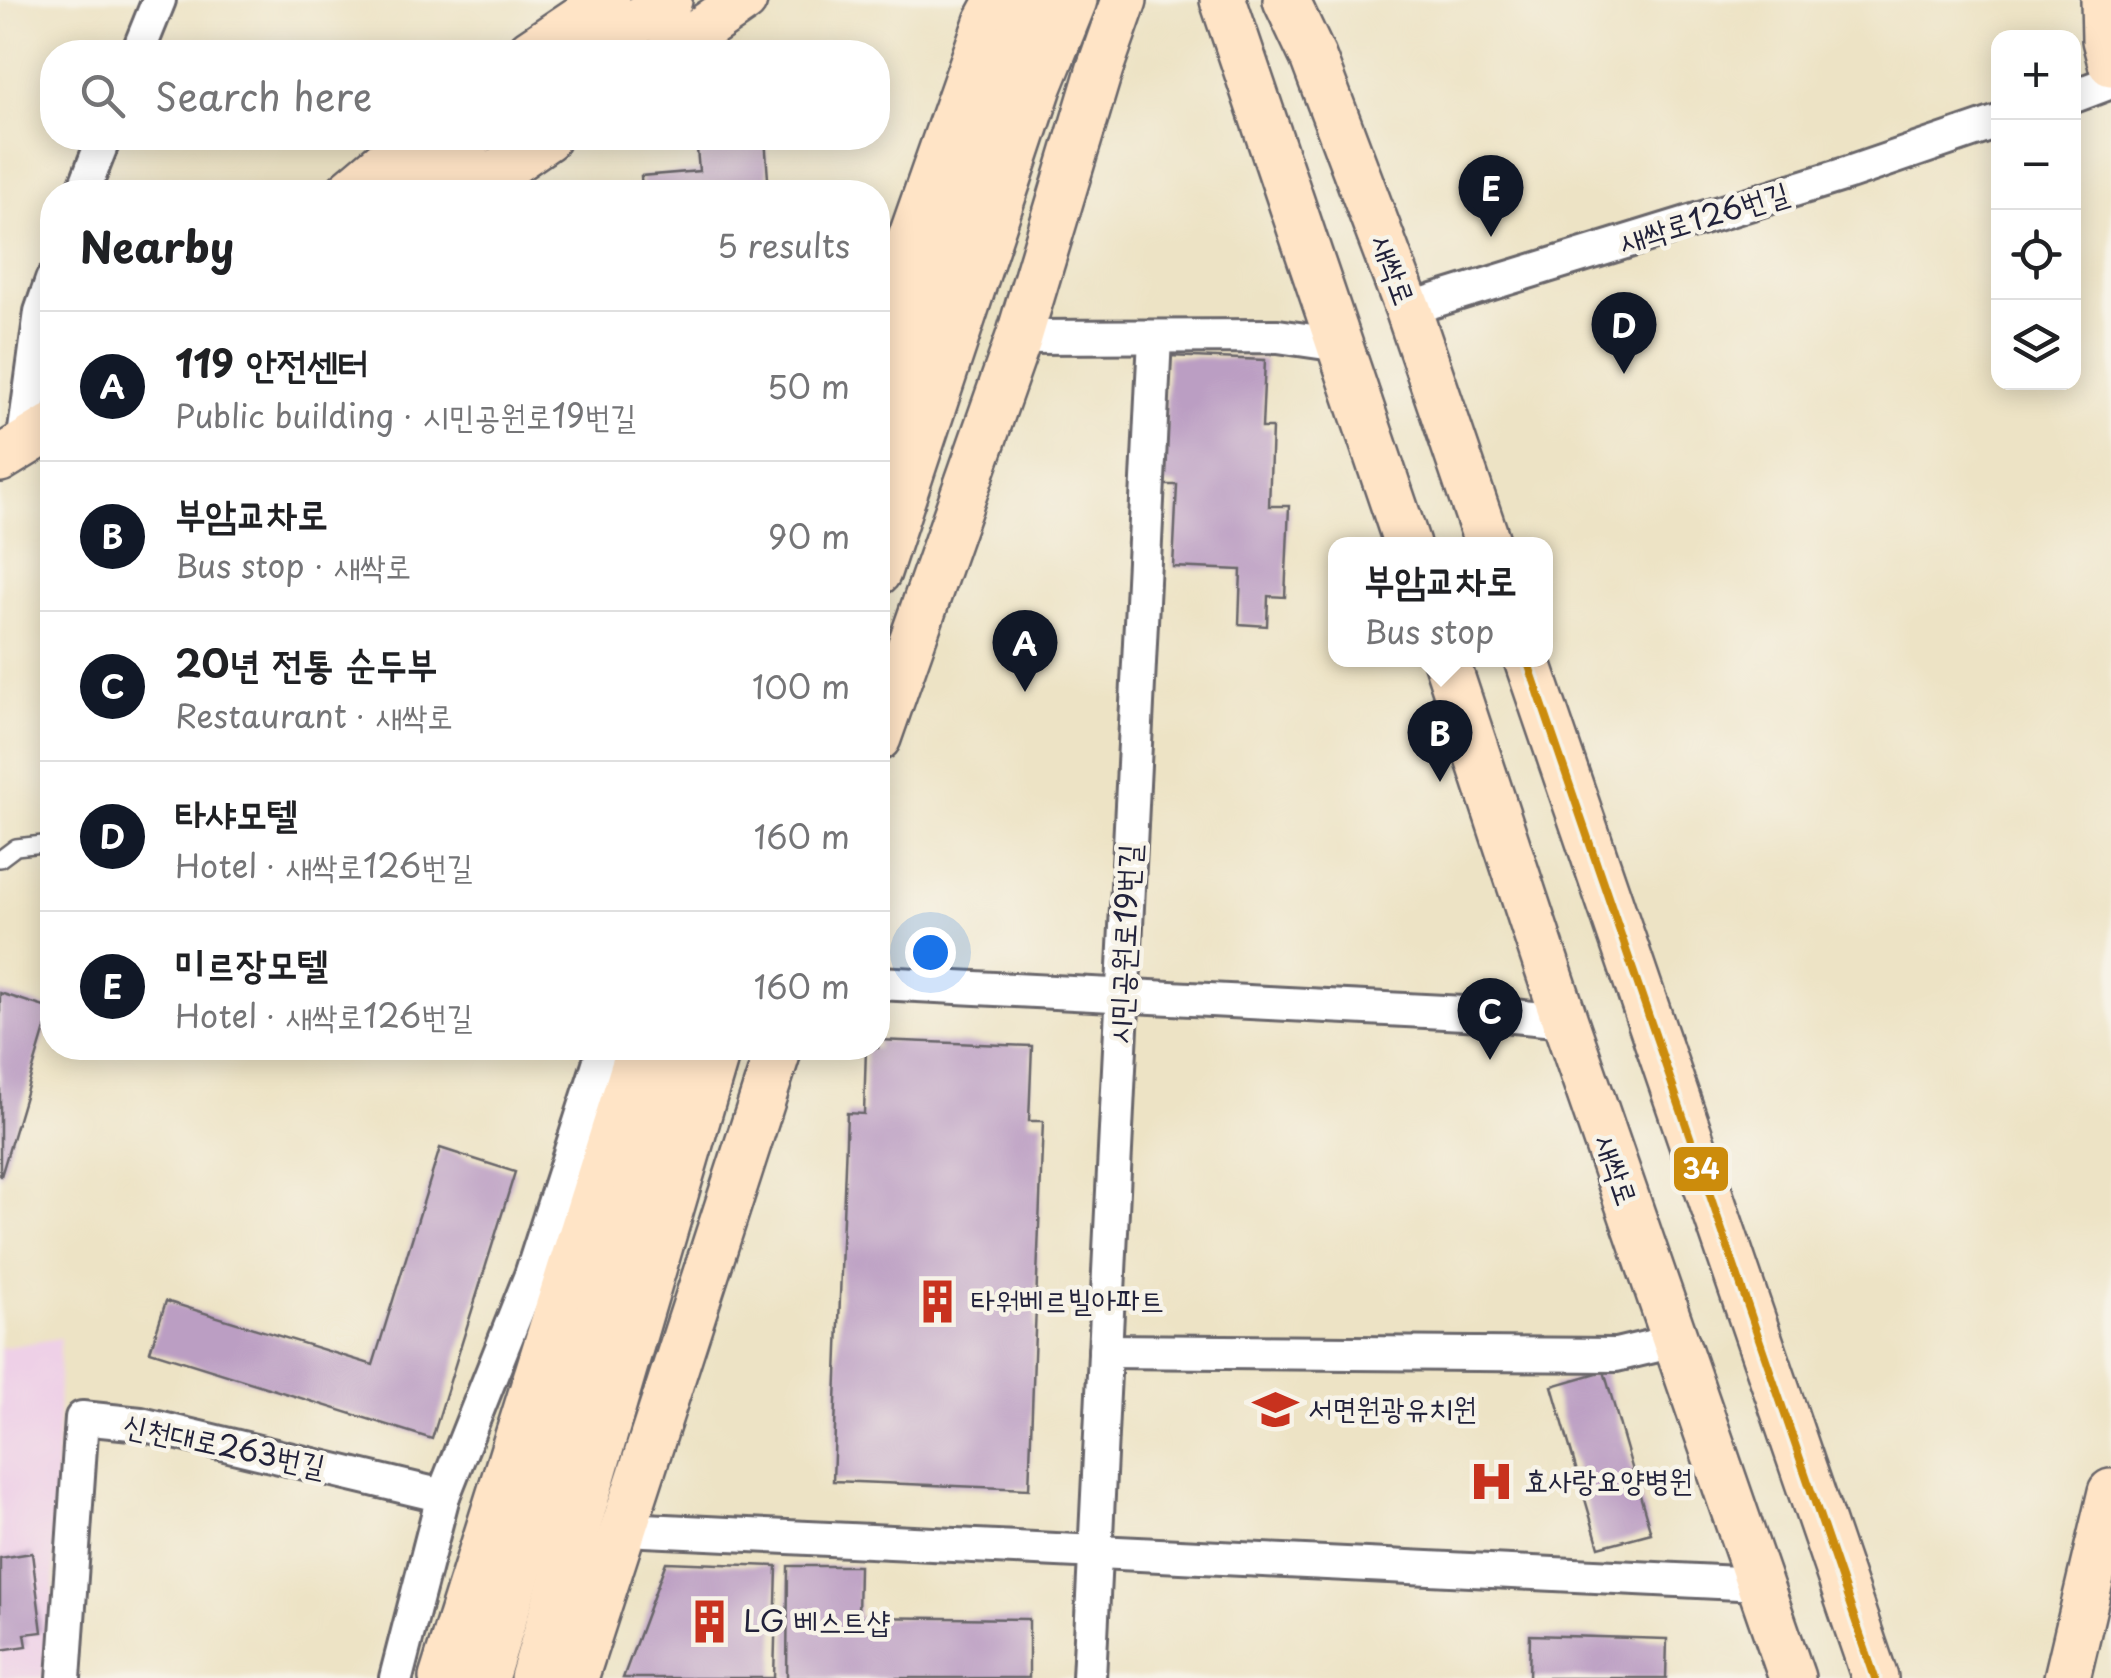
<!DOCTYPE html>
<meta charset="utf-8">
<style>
:root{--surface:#fff;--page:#f6f6f6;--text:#202124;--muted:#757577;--line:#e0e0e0;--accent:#111827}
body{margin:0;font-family:"Playpen Sans","Poor Story",sans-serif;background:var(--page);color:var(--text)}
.controls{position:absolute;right:30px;top:30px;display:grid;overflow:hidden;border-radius:20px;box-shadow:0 5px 25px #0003}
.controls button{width:90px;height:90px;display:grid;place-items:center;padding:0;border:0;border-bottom:2px solid var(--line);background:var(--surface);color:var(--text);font:50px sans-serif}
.you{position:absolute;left:930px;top:952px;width:35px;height:35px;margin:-25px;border:8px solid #fff;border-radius:50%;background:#1a73e8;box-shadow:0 0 0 15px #1a73e833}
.badge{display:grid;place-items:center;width:65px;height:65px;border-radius:50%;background:var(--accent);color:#fff;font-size:32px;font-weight:700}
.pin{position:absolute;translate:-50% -82px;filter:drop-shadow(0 2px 5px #0008)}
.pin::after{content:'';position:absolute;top:52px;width:35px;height:30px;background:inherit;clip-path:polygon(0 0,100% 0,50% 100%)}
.popup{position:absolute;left:1328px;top:537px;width:225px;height:130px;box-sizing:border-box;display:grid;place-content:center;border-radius:20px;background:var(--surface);filter:drop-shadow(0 2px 8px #0005);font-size:32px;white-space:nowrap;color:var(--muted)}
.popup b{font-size:38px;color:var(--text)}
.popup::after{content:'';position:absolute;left:50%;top:100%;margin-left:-20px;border:20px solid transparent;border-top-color:var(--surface)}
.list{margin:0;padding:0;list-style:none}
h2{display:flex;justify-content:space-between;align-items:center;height:130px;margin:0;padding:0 40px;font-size:42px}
h2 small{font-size:32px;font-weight:400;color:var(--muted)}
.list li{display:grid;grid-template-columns:65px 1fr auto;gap:30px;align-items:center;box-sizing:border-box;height:150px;padding:0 40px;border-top:2px solid var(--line)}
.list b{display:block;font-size:38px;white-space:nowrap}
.list p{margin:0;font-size:32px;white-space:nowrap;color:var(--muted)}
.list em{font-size:32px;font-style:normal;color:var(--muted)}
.icon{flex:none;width:55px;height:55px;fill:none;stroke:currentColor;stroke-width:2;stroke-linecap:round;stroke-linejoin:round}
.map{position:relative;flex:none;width:2111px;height:1678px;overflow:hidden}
.search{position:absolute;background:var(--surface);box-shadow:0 5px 25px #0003;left:40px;top:40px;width:850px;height:110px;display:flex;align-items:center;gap:25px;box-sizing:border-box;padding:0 35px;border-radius:40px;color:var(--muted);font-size:38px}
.panel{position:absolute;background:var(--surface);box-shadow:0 5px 25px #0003;left:40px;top:180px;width:850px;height:880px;border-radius:40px}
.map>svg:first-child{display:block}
.built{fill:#eed0e7}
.building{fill:#bb9ec3}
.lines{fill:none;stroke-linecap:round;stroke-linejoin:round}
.lane-casing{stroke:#69666b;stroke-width:20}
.street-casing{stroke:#69666b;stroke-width:38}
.secondary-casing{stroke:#69666b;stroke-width:50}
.lane{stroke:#fff;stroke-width:15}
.street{stroke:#fff;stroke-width:32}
.secondary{stroke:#ffe4c6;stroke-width:45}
.bus-1-casing{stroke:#f7f3e8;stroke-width:15}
.bus-1{stroke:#cc8c0c;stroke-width:8}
.labels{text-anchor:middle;stroke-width:9;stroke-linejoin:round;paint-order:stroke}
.street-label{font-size:30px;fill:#22223b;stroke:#f7f3e8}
.poi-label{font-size:30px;fill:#22223b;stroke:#f7f3e8;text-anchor:start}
.line-badge{stroke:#f7f3e8;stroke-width:4}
.badge-label{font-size:28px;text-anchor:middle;font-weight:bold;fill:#fff}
</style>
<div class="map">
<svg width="2111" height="1678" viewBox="0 0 2111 1678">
<rect width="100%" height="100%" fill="#f7f3e8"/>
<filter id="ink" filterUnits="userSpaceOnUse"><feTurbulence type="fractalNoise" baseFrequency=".01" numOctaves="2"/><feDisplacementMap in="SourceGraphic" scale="20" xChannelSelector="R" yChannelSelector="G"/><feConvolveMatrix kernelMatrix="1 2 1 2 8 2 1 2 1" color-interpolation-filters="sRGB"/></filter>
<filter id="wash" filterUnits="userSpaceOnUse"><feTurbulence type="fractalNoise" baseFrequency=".0048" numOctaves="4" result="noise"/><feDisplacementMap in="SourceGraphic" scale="40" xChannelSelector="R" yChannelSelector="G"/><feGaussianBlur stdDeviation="2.25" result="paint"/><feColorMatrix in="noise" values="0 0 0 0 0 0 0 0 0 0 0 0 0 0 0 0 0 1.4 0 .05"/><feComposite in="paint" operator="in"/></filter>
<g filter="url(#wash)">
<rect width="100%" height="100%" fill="#ede3c5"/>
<path class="built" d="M60,1338L53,1616L43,1678H0V1348Z"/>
<g id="blocks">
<g class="building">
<path d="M696,138H765L769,192H642L641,176L699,171Z"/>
<path d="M1168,356L1265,360L1262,428H1272L1269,506H1289L1285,597L1268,596L1267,626L1239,624L1241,570L1173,567L1177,485H1162Z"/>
<path d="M0,993L51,1009L1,1176H0Z"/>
<path d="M878,1040L1032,1046L1029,1121H1043L1029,1489L833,1481L847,1113L864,1114L866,1048H878Z"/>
<path d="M440,1148L515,1172L432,1439L150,1351L166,1301L373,1365Z"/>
<path d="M1604,1371L1651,1533L1599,1547L1552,1386Z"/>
<path d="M32,1553L42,1632L25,1634L27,1646L0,1650V1558Z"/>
<path d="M666,1562L777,1566L774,1678H623Z"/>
<path d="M788,1566H859L858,1617L1029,1619V1678H787Z"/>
<path d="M1530,1635L1667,1639L1666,1678H1529Z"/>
</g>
</g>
</g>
<g filter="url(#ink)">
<use href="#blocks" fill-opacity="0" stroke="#69666b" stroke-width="2.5"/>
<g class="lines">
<defs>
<path id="lane" d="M0,859L16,847L52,843"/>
<g id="street">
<path d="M138,52L159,0"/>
<path d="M2074,96L2111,82"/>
<path d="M83,192L104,138"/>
<path d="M1408,309L1849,173L1998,122"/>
<path d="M1019,337L1278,336L1340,345"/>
<path d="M23,445L41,312L52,280"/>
<path d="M878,983L1503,1015L1565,1021"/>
<path d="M1105,1351L1616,1355L1675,1341"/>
<path d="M624,1529L1759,1584"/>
<path d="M64,1678L82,1418L141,1424L443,1496"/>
<path d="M396,1678L443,1496L531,1275L604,1048"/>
<path d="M1089,1678L1155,338"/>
</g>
<g id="secondary">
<path d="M1223,0L1407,544"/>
<path d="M1286,0L1313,57L1408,309L1488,544"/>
<path d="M2104,0L2105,40L2111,63"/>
<path d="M530,52L607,0"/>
<path d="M593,52L669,0"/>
<path d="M669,52L744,0"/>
<path d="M349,192L413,138"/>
<path d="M391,192L470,138"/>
<path d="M462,192L486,180L547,138"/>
<path d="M878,332L987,22L999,0"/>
<path d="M878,455L1023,23L1034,0"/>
<path d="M0,459L52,427"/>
<path d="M878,572L1039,87L1074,0"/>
<path d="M1446,660L1565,1021L1792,1678"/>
<path d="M1527,660L1875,1678"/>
<path d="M878,738L1019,337L1100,68L1124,0"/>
<path d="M442,1678L640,1048"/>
<path d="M485,1678L681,1048"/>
<path d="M533,1678L718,1048"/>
<path d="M575,1678L779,1048"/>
<path d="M2067,1678L2111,1492"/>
</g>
</defs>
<use href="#lane" class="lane-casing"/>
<use href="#street" class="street-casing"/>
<use href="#secondary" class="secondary-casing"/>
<use href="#lane" class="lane"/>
<use href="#street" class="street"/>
<use href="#secondary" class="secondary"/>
<defs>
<path id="bus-1" d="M1527,660L1875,1678"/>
</defs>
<use href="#bus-1" class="bus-1-casing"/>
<use href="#bus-1" class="bus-1"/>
</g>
</g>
<defs>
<symbol id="building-bare" viewBox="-9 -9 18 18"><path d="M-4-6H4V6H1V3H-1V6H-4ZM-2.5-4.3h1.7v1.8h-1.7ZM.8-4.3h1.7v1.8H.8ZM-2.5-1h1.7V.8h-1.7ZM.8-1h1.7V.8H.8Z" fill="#c8321e" stroke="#f7f3e8" stroke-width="2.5" paint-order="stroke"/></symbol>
<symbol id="school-bare" viewBox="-9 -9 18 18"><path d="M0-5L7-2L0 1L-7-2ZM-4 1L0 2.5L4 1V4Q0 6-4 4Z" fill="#c8321e" stroke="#f7f3e8" stroke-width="2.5" paint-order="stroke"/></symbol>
<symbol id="hospital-bare" viewBox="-9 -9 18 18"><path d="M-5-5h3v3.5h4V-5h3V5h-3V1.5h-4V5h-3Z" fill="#c8321e" stroke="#f7f3e8" stroke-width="2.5" paint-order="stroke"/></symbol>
</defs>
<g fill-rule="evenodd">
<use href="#building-bare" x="906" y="1270" width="63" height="63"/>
<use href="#school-bare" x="1244" y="1378" width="63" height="63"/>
<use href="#hospital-bare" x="1460" y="1450" width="63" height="63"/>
<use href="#building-bare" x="678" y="1590" width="63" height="63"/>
</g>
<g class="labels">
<g class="street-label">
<text transform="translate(1704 218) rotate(-17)" y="10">새싹로126번길</text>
<text transform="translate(1393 270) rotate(70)" y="10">새싹로</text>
<text transform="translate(1125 944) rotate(-87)" y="10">시민공원로19번길</text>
<text transform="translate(1616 1170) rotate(71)" y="10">새싹로</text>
<text transform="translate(224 1446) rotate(12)" y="10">신천대로263번길</text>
</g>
<g class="poi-label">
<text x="971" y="1311">타워베르빌아파트</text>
<text x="1308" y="1419">서면원광유치원</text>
<text x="1524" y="1491">효사랑요양병원</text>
<text x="743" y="1632">LG 베스트샵</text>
</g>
</g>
<rect class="line-badge" x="1672" y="1145" width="58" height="48" rx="10" fill="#cc8c0c"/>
<g class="badge-label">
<text x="1701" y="1179">34</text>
</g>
</svg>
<div class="controls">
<button>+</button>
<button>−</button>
<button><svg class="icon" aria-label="locate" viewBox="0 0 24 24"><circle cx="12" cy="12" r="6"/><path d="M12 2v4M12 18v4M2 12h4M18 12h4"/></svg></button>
<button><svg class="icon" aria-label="layers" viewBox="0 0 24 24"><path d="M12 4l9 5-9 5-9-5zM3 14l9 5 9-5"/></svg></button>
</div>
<div class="you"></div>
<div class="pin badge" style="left:1025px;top:692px">A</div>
<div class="pin badge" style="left:1440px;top:782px">B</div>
<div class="popup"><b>부암교차로</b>Bus stop</div>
<div class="pin badge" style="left:1490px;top:1060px">C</div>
<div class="pin badge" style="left:1624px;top:374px">D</div>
<div class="pin badge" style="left:1491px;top:237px">E</div>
<div class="search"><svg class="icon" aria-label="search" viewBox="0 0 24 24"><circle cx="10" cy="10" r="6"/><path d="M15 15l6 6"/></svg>Search here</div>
<section class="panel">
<h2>Nearby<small>5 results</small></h2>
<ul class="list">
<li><span class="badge">A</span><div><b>119 안전센터</b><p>Public building · 시민공원로19번길</p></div><em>50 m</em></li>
<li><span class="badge">B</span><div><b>부암교차로</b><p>Bus stop · 새싹로</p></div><em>90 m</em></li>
<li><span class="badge">C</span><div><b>20년 전통 순두부</b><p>Restaurant · 새싹로</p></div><em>100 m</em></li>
<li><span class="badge">D</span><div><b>타샤모텔</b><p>Hotel · 새싹로126번길</p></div><em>160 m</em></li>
<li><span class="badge">E</span><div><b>미르장모텔</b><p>Hotel · 새싹로126번길</p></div><em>160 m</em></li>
</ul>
</section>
</div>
